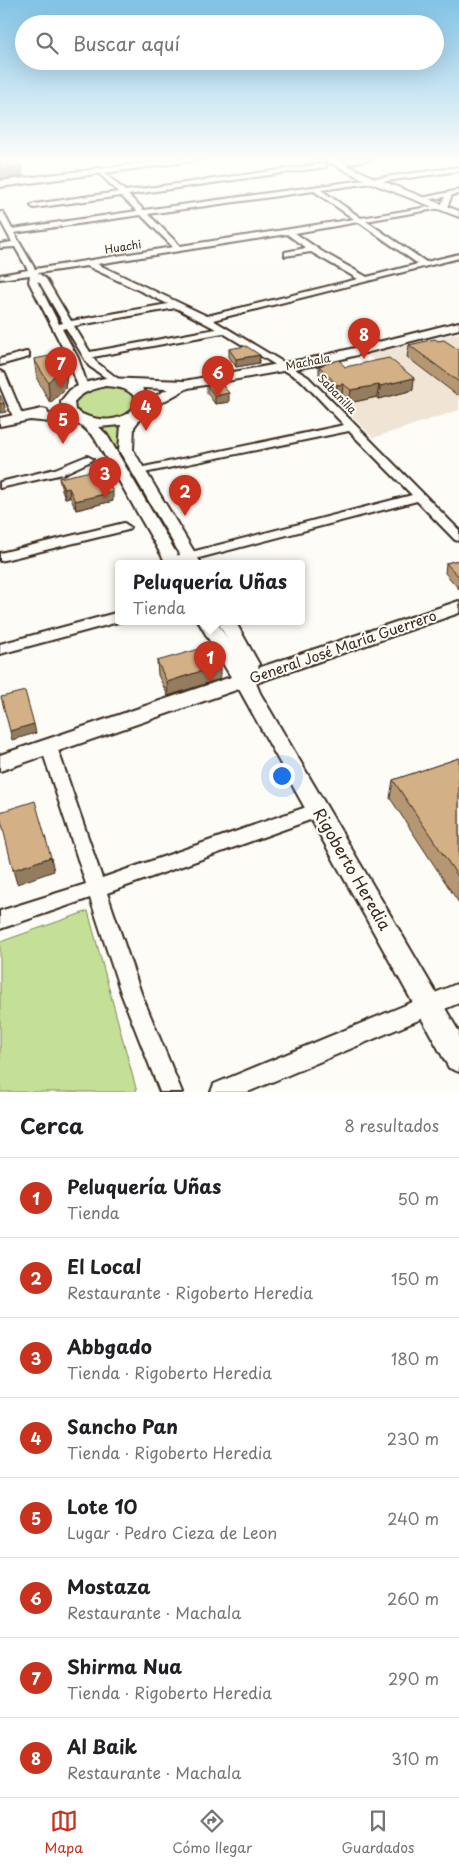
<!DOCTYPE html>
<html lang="es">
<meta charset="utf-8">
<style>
:root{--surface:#fff;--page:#f6f6f6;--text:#202124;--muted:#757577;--line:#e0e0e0;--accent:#c8321e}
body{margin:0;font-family:"Playpen Sans",sans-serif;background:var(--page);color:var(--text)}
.you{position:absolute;left:281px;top:775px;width:18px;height:18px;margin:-12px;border:4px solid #fff;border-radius:50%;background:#1a73e8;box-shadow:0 0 0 8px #1a73e833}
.badge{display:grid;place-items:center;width:32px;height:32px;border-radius:50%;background:var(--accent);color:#fff;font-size:16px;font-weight:700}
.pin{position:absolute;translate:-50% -41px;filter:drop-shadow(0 1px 2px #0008)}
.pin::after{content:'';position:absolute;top:26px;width:18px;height:15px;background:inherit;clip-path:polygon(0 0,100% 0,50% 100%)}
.popup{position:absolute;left:115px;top:560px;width:190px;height:65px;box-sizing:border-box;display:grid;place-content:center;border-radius:5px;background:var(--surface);filter:drop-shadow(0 1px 4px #0005);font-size:16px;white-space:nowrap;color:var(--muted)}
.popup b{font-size:19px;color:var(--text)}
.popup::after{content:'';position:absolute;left:50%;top:100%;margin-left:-10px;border:10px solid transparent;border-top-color:var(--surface)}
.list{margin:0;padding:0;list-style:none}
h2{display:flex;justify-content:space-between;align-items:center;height:65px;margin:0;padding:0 20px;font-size:21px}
h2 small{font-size:16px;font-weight:400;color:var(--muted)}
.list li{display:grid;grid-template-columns:32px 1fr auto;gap:15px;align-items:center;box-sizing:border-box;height:80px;padding:0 20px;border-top:1px solid var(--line)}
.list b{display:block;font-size:19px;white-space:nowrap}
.list p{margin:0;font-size:16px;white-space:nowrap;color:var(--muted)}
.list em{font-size:16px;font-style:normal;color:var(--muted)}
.icon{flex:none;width:28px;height:28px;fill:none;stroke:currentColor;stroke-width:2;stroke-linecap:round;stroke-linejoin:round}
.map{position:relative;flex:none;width:459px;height:1092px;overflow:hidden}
.search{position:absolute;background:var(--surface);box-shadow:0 5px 20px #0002;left:15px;right:15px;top:15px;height:55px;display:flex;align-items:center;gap:12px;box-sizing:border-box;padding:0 18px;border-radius:28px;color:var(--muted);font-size:19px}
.sheet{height:705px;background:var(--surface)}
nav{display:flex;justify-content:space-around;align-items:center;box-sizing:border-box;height:70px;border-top:1px solid var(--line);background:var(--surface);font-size:14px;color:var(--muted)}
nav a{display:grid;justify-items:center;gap:2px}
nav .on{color:var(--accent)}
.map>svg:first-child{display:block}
.built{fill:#f0e5d5}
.green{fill:#c4e097;stroke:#80855a}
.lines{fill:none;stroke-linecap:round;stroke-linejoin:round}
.street-casing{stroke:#3b2a1e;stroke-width:4}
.secondary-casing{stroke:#3b2a1e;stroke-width:4}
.street{fill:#fdfcf7;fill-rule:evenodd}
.secondary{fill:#fdfcf7;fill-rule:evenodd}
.wall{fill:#b59773;stroke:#3b2a1e}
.shaded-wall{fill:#947b5e;stroke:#3b2a1e}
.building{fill:#d3b086;stroke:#3b2a1e}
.labels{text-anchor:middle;stroke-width:4;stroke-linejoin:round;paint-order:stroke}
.far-street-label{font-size:11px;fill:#3b2a1e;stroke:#fdfcf7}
.street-label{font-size:14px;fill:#3b2a1e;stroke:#fdfcf7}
.near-street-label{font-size:16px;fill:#3b2a1e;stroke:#fdfcf7}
</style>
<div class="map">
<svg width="459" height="1092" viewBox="0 0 459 1092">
<rect width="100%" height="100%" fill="#fdfcf7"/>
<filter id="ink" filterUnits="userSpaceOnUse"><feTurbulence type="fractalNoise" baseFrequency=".02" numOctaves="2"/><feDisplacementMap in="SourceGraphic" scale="10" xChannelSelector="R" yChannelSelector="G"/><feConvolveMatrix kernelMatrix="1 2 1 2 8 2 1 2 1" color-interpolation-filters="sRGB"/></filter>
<g filter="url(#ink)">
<path class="built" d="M459,333V410L373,438L318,380L373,360L366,355Z"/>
<g class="green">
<path d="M106,385L127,388L141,403L122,419L98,422L72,411L71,400L76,394Z"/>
<path d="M126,421L123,447L186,555L174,558L92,424Z"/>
<path d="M88,911L137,1092H0V942Z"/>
</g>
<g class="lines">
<defs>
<g id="street">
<path d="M354,159H372L337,166L334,164Z"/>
<path d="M324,164L326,165V167L128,195L144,210L459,167V171L321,190L361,218L441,205L445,197L420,201L417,199L459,190V194L452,195L447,207L366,221L426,262L459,254V258L213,320L308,377L459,530V541L455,540L417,501L180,563H168L167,561L168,558L412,495L349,431L139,474L135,473L133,471L135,469L139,468L344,425L302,381L223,333L93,357L96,362L121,381L123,383L118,386L89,366L66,328L62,329L78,358L88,387L87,389H79L68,358L29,282L30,275L0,279V275L28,270L15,247L0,248V244L12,242L0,220V212H3L12,229L137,211L121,196L34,208L31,206L34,204L118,192L95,169L98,167L125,191ZM314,191L354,219L180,246L148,214ZM141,215L173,247L35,269L14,233ZM359,222L418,264L367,277L321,251L295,233ZM287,234L306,248L285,252V256L311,252L358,279L207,316L97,264ZM87,266L168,304L71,321L46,279L38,273ZM37,281L40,283L63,323L59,324ZM176,308L216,329L90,352L74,326Z"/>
<path d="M26,352L29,353V357L0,365V359Z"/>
<path d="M0,371L5,374L24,419L23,421H15L14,419L0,386Z"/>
<path d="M87,456L93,459L91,461L63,474L0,488V482L55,469Z"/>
<path d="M124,523L130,527L128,530L0,561V553Z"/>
<path d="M119,612V621H122L0,654V644Z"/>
<path d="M49,741L55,743L57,747L102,878L318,803L324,805L326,810L324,815L107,893L141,993L182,1092H160L121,993L90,898L0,929V911L86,884L41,747L43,743Z"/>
<path d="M459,983V1003L248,1092H211L214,1084Z"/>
</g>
<g id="secondary">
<path d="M180,159H207L0,187V181Z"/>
<path d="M322,159H334L377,179L459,211V217L371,183Z"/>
<path d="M459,322V329L322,364L188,388L146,411L134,427L133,450L201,563H185L119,450L121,425L99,427L107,435L182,563H166L94,437L81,425L30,420L0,426V418L42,409L47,410L48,414L66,416L62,411L61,401L70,390L84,383L105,378L184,381L322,356ZM105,386C120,387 129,388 138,401C126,425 94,423 75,410L74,402C82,392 93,389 105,386ZM142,388L168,389L150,399Z"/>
<path d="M459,601V613L256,683L260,693L459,1032V1072L449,1068L239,689L0,771V755L231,677L198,621H216L228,640L217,621H235L259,664L258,668Z"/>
</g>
</defs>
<use href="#street" class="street-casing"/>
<use href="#secondary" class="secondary-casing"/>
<use href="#street" class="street"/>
<use href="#secondary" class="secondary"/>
</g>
<g class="wall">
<path d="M438,341L459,350V394L457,395L407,357L409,345Z"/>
<path d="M229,349L260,355L259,363L236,367L229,357Z"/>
<path d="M34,359L67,373L65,389L50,403L37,379Z"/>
<path d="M319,366L345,367L413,390L379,399L377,397L349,403L342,396L336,397L319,378Z"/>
<path d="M207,385L229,402L215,404L207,393Z"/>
<path d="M59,478L113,501L76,510L70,497L65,498L61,487Z"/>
<path d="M459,560V589L445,573L446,563Z"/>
<path d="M157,661L220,679L168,696L158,675Z"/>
<path d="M459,758V903L390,798L393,780Z"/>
</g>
<g class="shaded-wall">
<path d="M325,159L324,162L305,165V162Z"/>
<path d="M22,167L23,176L0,179V170Z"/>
<path d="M65,353L67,373L65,389L50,403L48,382Z"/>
<path d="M260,355L259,363L236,367V359Z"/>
<path d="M414,378L413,390L379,399L380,386Z"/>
<path d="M343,384L342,396L336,397L337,385Z"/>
<path d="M379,385L377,397L349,403L351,390Z"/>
<path d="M229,393V402L215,404V396Z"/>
<path d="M4,403L6,412L0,413V404Z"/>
<path d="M69,488L70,497L65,498L64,489Z"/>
<path d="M113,492V501L76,510L75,501Z"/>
<path d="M220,665V679L168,696L167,682Z"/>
<path d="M34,724L36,733L12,740L10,731Z"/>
<path d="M51,857L54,871L17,884L13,870Z"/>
</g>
<g class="building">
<path d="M0,159H16L22,167L0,170Z"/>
<path d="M306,159H322L305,162Z"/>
<path d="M435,339L438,341L444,340L459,350V382L409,345Z"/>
<path d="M246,346L260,355L236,359L229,349Z"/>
<path d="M65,353L62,368L48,382L34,359Z"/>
<path d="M389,358L414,378L380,386L379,385L351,390L343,384L337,385L319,366L339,360L345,367Z"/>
<path d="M220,382L229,393L215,396L207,385Z"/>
<path d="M0,395L4,403L0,404Z"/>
<path d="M99,463L113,492L75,501L69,488L64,489L59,478L91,471Z"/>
<path d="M459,560V577L446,563Z"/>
<path d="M210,646L220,665L167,682L157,661Z"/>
<path d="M25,691L34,724L10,731L1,697Z"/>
<path d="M459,758V878L393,780Z"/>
<path d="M35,801L51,857L13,870L0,816V812Z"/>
</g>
</g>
<linearGradient id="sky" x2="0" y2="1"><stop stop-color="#82c3e6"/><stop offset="0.51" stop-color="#fefefb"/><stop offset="1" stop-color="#fefefb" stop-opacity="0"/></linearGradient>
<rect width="459" height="312" fill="url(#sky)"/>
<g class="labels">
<g class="far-street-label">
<text transform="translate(123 247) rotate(-9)" y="4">Huachi</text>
<text transform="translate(308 362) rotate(-11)" y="4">Machala</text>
<text transform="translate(337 394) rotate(46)" y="4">Sabanilla</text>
</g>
<g class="street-label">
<text transform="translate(343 647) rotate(-19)" y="5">General José María Guerrero</text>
</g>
<g class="near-street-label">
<text transform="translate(352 869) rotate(60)" y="6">Rigoberto Heredia</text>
</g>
</g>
</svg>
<div class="you"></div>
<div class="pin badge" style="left:210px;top:682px">1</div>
<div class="popup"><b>Peluquería Uñas</b>Tienda</div>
<div class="pin badge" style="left:185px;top:516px">2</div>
<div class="pin badge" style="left:105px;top:498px">3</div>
<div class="pin badge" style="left:146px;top:431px">4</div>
<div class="pin badge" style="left:63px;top:444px">5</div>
<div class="pin badge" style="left:218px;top:397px">6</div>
<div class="pin badge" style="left:61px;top:388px">7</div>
<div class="pin badge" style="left:364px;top:359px">8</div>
<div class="search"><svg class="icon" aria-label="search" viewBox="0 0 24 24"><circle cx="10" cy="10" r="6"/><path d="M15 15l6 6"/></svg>Buscar aquí</div>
</div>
<section class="sheet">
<h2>Cerca<small>8 resultados</small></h2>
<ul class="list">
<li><span class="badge">1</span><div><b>Peluquería Uñas</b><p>Tienda</p></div><em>50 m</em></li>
<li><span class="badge">2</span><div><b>El Local</b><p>Restaurante · Rigoberto Heredia</p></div><em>150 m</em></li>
<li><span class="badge">3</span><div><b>Abbgado</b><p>Tienda · Rigoberto Heredia</p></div><em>180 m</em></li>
<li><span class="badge">4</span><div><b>Sancho Pan</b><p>Tienda · Rigoberto Heredia</p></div><em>230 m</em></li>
<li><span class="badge">5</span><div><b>Lote 10</b><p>Lugar · Pedro Cieza de Leon</p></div><em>240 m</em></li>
<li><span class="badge">6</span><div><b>Mostaza</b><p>Restaurante · Machala</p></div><em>260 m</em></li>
<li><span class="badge">7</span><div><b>Shirma Nua</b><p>Tienda · Rigoberto Heredia</p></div><em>290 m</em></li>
<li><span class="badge">8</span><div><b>Al Baik</b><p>Restaurante · Machala</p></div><em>310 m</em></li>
</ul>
</section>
<nav>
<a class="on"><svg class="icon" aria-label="map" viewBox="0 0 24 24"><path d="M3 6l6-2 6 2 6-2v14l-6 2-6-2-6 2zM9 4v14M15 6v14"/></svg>Mapa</a>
<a><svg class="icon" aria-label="directions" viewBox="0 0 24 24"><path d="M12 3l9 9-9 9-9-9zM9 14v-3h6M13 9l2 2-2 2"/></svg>Cómo llegar</a>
<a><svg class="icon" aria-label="saved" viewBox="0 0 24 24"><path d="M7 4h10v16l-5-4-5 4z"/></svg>Guardados</a>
</nav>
